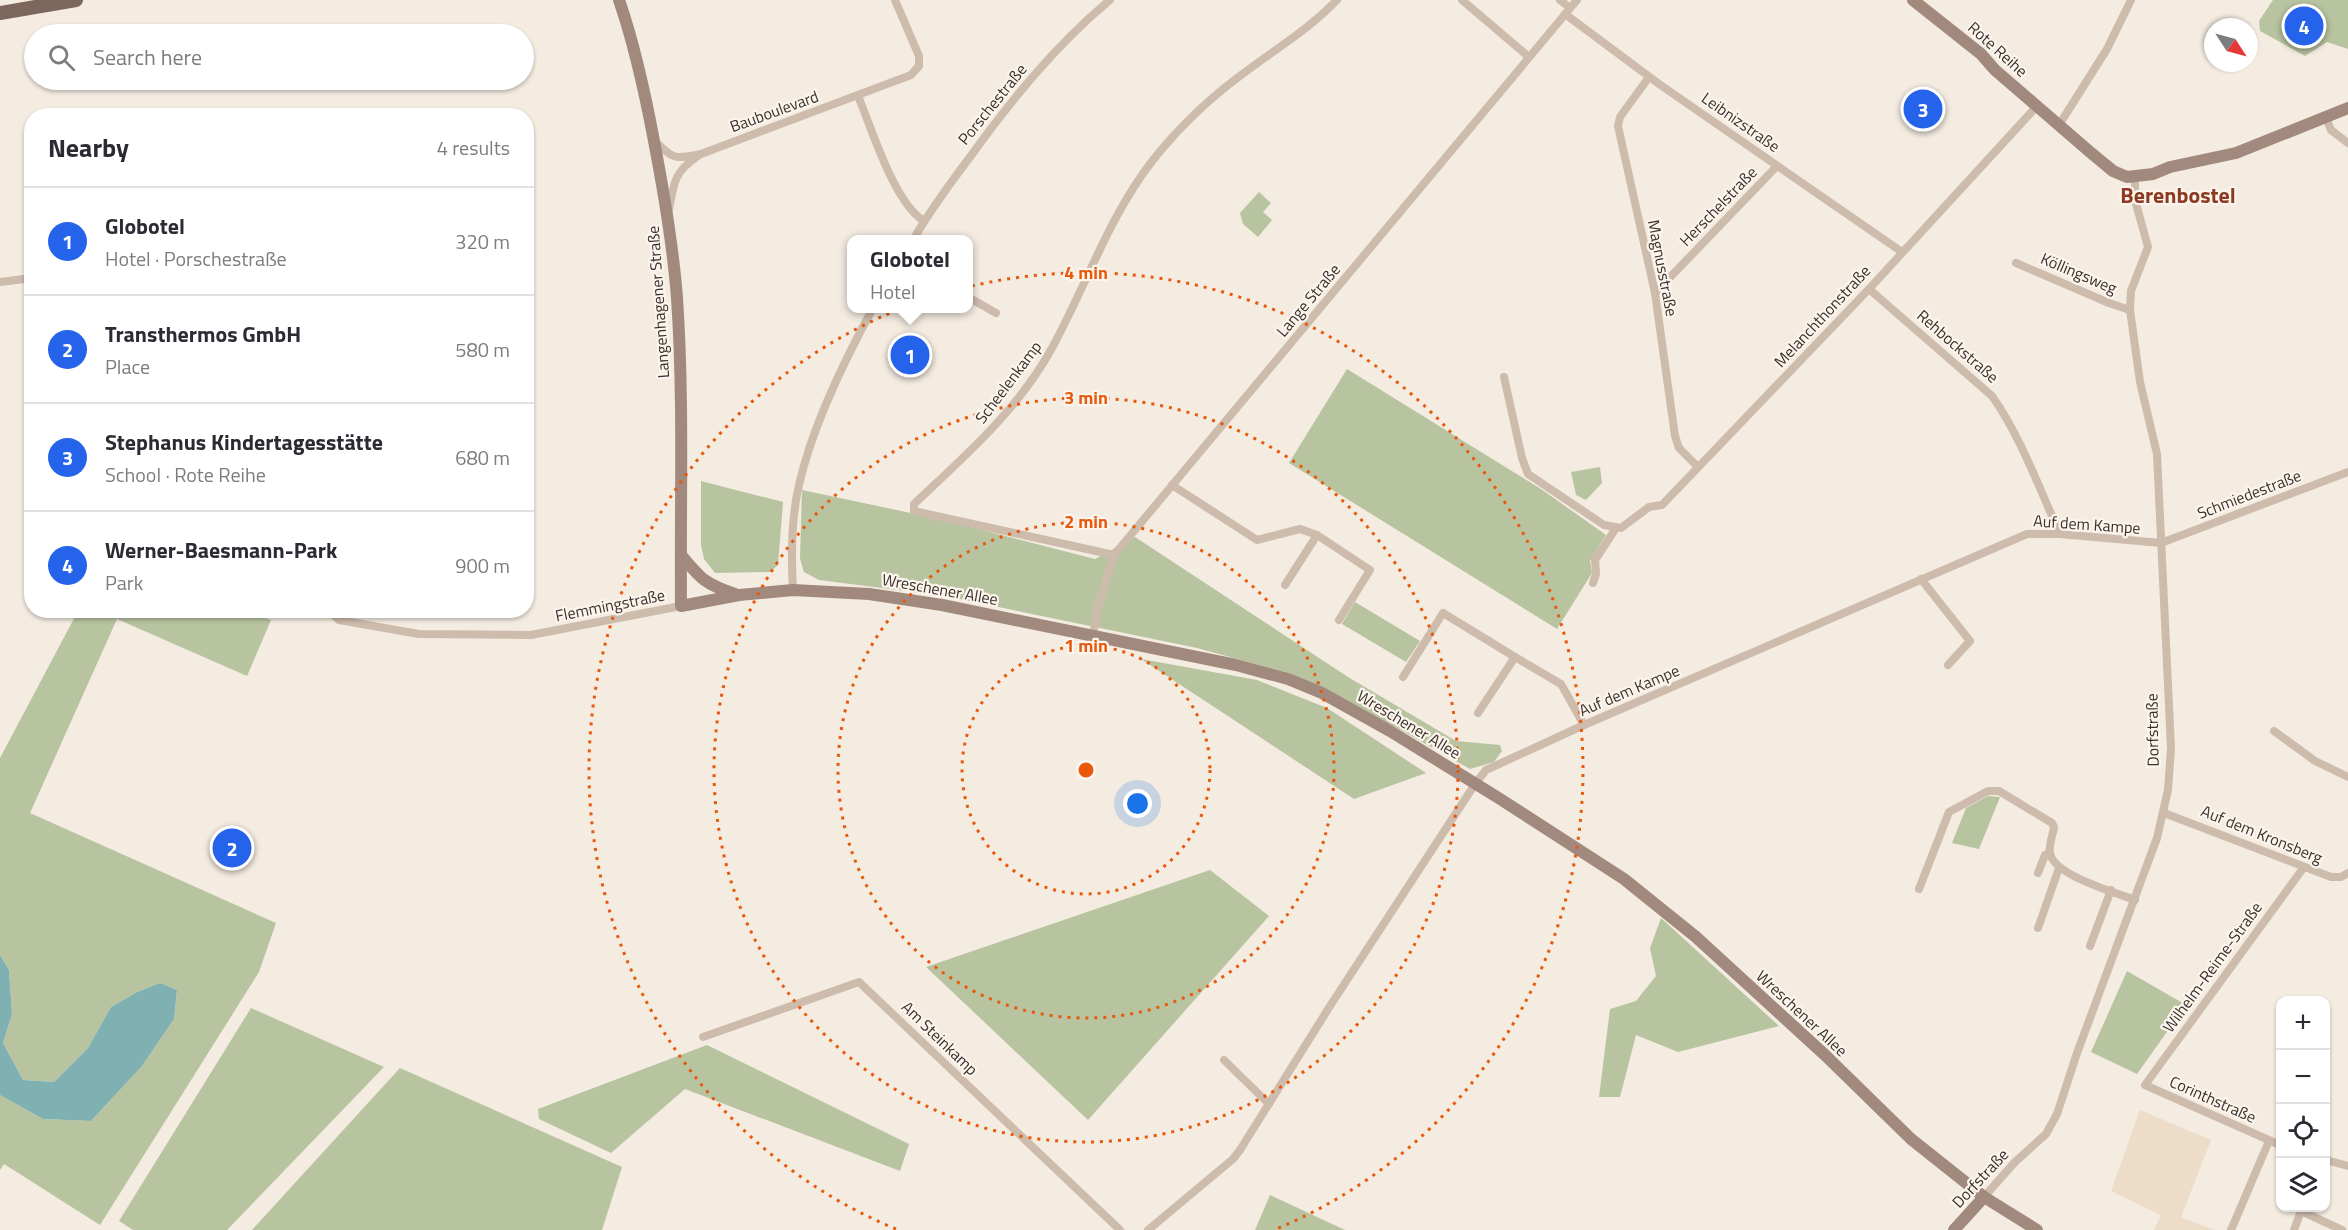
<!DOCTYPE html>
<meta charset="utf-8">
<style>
:root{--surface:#fff;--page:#f2f2f3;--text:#2b2b33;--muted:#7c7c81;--line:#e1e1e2;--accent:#2563eb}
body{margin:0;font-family:"Titillium Web",sans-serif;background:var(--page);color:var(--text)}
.controls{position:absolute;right:18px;bottom:18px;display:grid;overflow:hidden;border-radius:12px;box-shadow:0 2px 4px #0004}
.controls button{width:54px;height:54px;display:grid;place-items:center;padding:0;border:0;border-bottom:2px solid var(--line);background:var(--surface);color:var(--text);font:30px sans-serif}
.compass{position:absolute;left:2204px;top:18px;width:54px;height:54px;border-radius:50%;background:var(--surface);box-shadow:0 2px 4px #0004;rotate:126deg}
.you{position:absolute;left:1138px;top:804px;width:21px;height:21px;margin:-15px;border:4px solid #fff;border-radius:50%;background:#1a73e8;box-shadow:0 0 0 9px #1a73e833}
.badge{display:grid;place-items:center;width:39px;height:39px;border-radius:50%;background:var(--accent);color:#fff;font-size:20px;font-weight:700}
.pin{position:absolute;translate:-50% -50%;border:3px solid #fff;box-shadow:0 2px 6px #0006}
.popup{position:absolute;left:847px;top:235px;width:126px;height:78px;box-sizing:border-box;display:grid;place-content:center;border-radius:12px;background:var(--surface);filter:drop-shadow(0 2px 4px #0005);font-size:20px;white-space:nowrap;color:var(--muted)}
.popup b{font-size:22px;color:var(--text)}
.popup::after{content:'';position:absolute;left:50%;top:100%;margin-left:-12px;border:12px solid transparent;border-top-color:var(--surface)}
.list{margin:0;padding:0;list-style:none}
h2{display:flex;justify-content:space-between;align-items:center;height:78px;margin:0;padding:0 24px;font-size:26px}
h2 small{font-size:20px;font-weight:400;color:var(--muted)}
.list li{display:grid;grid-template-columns:39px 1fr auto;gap:18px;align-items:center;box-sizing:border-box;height:108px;padding:0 24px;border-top:2px solid var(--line)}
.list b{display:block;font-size:22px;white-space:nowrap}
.list p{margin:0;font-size:20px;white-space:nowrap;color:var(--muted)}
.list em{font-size:20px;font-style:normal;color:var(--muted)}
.icon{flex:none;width:33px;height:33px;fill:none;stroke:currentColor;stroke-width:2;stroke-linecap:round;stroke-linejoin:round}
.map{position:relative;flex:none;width:2348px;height:1230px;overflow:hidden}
.search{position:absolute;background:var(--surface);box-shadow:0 2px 4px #0004;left:24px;top:24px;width:510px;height:66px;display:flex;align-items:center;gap:15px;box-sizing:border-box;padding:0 21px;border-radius:33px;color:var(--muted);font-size:22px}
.panel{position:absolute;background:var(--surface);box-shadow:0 2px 4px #0004;left:24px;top:108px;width:510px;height:510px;border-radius:24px}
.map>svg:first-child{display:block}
.green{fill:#b8c4a0}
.plaza{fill:#ecdcc8}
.water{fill:#7fb0b2}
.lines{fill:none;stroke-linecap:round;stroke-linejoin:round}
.street{stroke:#cdbbac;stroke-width:8}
.secondary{stroke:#a18a7d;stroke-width:12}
.primary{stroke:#7d675c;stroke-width:14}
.ring{fill:none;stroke:#e8590c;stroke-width:3;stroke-dasharray:3 6}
.labels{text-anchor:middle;stroke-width:4.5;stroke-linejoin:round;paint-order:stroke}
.street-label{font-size:16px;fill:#3b302b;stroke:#fbf5ee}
.district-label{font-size:22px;font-weight:bold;fill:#8c3b22;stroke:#fbf5ee}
.centre{fill:#e8590c;stroke:#fbf5ee;stroke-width:3}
.ring-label{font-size:18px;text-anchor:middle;font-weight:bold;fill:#e8590c;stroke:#fbf5ee;stroke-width:4.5;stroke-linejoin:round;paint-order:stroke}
</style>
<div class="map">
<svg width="2348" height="1230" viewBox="0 0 2348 1230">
<rect width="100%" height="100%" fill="#f4ebe1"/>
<g class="green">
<path d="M2273,0H2348V49L2327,42L2305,56L2260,31L2259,21Z"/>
<path d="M1259,192L1271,203L1263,212L1272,220L1258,237L1243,224L1240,213Z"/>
<path d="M1347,369L1541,489L1606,535L1590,561L1592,573L1557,629L1289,463Z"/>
<path d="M1600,467L1602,483L1586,500L1576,495L1571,472Z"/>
<path d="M701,481L783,502L778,565L770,572L715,573L704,559L701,545Z"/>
<path d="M802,490L939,519L1095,559L1135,537L1348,677L1456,741L1500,745L1502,751L1494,762L1470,769L1390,724L1285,672L1197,648L945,596L819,580L804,572L800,559Z"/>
<path d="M1355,602L1420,641L1406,662L1342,624Z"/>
<path d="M78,611H248L271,620L247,676L117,619L30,813L276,923L259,972L100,1225L4,1164L0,1170V1095L43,1119L91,1121L142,1066L174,1019L177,990L160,983L137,992L111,1007L88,1048L54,1082L23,1080L3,1043L12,1014L9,970L0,955V758Z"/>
<path d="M1141,659L1257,680L1327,708L1426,773L1354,799Z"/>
<path d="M1988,796L2000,797L1979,849L1952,843L1966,808Z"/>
<path d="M1210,870L1269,916L1088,1120L926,967Z"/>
<path d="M1661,918L1779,1026L1678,1052L1636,1035L1620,1097H1599L1610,1009L1636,1001L1656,976L1650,948Z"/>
<path d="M2127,971L2186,1005L2137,1074L2091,1052Z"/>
<path d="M251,1008L384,1067L227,1230H133L119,1221Z"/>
<path d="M707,1045L909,1144L900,1171L685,1089L611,1153L539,1119L538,1109Z"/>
<path d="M400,1068L622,1167L602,1230H252Z"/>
<path d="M1270,1195L1345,1230H1255Z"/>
</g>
<path class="plaza" d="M2140,1110L2211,1140L2181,1217L2214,1230H2154L2161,1215L2111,1191Z"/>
<path class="water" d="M0,955L9,970L12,1014L3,1043L23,1080L54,1082L88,1048L111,1007L137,992L160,983L177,990L174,1019L142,1066L91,1121L43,1119L0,1095Z"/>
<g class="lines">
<g class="street">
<path d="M1462,0L1529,57"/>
<path d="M1560,0L1570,8"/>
<path d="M1565,14L1659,84L1902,252"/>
<path d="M1649,77L1620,117L1618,126L1655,293L1675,436L1679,448L1698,467"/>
<path d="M858,96C872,129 894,203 924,221"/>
<path d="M2326,118L2331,130L2348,143"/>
<path d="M2059,125L2107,49L2131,0"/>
<path d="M655,141C674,160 674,159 701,154L911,75L919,66V56L895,0"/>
<path d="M669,210C674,182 674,172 698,156"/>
<path d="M913,240C931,209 952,181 973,153C1013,98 1057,44 1110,0"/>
<path d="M2016,263L2109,303L2130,310"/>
<path d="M0,282L32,278"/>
<path d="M1869,289L1992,396C2021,437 2039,488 2060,534"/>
<path d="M1655,293L1777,166"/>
<path d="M968,297L996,313"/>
<path d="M1504,377L1522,458L1528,474L1604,525L1621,528L1649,507L1662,505L1869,289L2037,106"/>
<path d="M1172,485L1257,540L1300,529L1317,535"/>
<path d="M1114,555L914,511V504C965,456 1018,410 1052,348C1086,286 1109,216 1153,160C1180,126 1213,95 1248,70C1280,46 1309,29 1337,0"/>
<path d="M1921,579L1970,641L1948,665"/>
<path d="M1593,583L1596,574L1595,560L1616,528"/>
<path d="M1285,585L1317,535L1370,570L1339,620"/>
<path d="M793,590C791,556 791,519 799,485C812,427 844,361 873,308"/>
<path d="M328,610L339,620L419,634L531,635L681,606"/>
<path d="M1093,635L1099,603L1114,555L1577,0"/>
<path d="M1403,677L1443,613L1515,657"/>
<path d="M1478,713L1515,657L1561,684L1584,725"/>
<path d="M2274,731L2315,761L2348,777"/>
<path d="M2164,813L2331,877H2341L2348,873"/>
<path d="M2038,873L2045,855L2050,853"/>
<path d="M1919,889L1949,812L1988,791H1999L2052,823L2054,827C2053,836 2048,844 2050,854C2056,876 2114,892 2135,900"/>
<path d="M2038,928L2059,868"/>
<path d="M2090,946L2111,890"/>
<path d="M703,1037L859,982L1120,1230"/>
<path d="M1224,1060L1269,1104"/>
<path d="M2280,1145L2145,1085L2304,867"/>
<path d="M2326,1160L2348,1166"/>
<path d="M1984,1197L2015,1162L2046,1134L2057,1114L2077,1053L2157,838L2168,790L2171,748L2157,454L2140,382L2130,310L2131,291L2148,247L2135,200V177"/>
<path d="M2303,1208L2301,1211L2342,1230"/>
<path d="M1148,1230L1233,1159L1240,1150L1330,1006L1475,784L1486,770L1584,725L2027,534H2060L2161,543L2348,472"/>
<path d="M2231,1230L2269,1141"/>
<path d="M2294,1230L2301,1211"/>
</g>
<g class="secondary">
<path d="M619,0C635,46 645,93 654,141C664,193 673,245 677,298C684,401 680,503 681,606L739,595L793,590L869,594L942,605L1236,665L1288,679L1322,693L1390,731L1497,797L1624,879L1696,937L1825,1055L1911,1139L1984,1197L2037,1230"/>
<path d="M1913,0L1981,54L1995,70L2090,152L2113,171L2127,177L2153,174L2170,167L2236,153L2348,108"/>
<path d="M681,555C701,579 705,584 735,594"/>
<path d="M1954,1230L1984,1197"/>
</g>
<path class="primary" d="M0,13L76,0"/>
</g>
<g class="ring">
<circle cx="1086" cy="770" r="124"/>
<circle cx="1086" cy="770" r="248"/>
<circle cx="1086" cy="770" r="372"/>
<path d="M896 1229A497 497 0 1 1 1276 1229"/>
</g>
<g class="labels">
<g class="street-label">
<text transform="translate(1998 49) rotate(42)" y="6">Rote Reihe</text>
<text transform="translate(992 104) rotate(-51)" y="6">Porschestraße</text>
<text transform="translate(774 111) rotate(-20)" y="6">Bauboulevard</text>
<text transform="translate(1741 122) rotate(35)" y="6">Leibnizstraße</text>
<text transform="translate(1718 206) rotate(-46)" y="6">Herschelstraße</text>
<text transform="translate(1663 268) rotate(79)" y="6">Magnusstraße</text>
<text transform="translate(2079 273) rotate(23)" y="6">Köllingsweg</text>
<text transform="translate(1308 300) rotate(-50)" y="6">Lange Straße</text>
<text transform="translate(658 302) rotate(-94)" y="6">Langenhagener Straße</text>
<text transform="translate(1822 316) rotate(-47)" y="6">Melanchthonstraße</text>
<text transform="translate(1958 346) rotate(41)" y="6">Rehbockstraße</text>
<text transform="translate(1008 382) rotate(-53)" y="6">Scheelenkamp</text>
<text transform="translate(2249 494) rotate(-21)" y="6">Schmiedestraße</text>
<text transform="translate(2087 524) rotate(4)" y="6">Auf dem Kampe</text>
<text transform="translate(940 589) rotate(10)" y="6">Wreschener Allee</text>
<text transform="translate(610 605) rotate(-11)" y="6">Flemmingstraße</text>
<text transform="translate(1629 690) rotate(-23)" y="6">Auf dem Kampe</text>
<text transform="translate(1409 724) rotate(31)" y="6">Wreschener Allee</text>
<text transform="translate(2152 730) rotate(-91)" y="6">Dorfstraße</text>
<text transform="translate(2262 834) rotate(22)" y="6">Auf dem Kronsberg</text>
<text transform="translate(2212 967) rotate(-54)" y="6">Wilhelm-Reime-Straße</text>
<text transform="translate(1802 1013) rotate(43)" y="6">Wreschener Allee</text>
<text transform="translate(940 1038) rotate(44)" y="6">Am Steinkamp</text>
<text transform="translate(2213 1099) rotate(24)" y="6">Corinthstraße</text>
<text transform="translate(1980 1178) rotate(-47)" y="6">Dorfstraße</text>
</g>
<g class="district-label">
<text x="2178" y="203">Berenbostel</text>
</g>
</g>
<circle cx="1086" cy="770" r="9" class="centre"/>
<g class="ring-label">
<text x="1086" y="279">4 min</text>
<text x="1086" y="404">3 min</text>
<text x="1086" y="528">2 min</text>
<text x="1086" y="652">1 min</text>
</g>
</svg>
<div class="controls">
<button>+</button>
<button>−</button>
<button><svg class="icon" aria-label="locate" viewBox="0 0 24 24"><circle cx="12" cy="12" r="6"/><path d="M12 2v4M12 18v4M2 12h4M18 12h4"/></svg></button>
<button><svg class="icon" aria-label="layers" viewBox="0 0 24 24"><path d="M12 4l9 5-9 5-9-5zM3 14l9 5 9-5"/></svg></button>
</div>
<svg class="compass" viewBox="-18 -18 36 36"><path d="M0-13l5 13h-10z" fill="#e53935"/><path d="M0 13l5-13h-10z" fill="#7c7c81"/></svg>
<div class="you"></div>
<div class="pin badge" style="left:910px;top:355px">1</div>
<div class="popup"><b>Globotel</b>Hotel</div>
<div class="pin badge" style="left:232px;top:848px">2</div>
<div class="pin badge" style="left:1923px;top:109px">3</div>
<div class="pin badge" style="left:2304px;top:26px">4</div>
<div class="search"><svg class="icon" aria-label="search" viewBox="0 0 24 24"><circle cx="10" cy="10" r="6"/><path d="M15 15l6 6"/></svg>Search here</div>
<section class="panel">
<h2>Nearby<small>4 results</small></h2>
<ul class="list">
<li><span class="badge">1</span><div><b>Globotel</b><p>Hotel · Porschestraße</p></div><em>320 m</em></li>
<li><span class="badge">2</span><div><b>Transthermos GmbH</b><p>Place</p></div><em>580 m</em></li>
<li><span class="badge">3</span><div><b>Stephanus Kindertagesstätte</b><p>School · Rote Reihe</p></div><em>680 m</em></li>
<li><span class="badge">4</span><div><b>Werner-Baesmann-Park</b><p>Park</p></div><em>900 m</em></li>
</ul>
</section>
</div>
